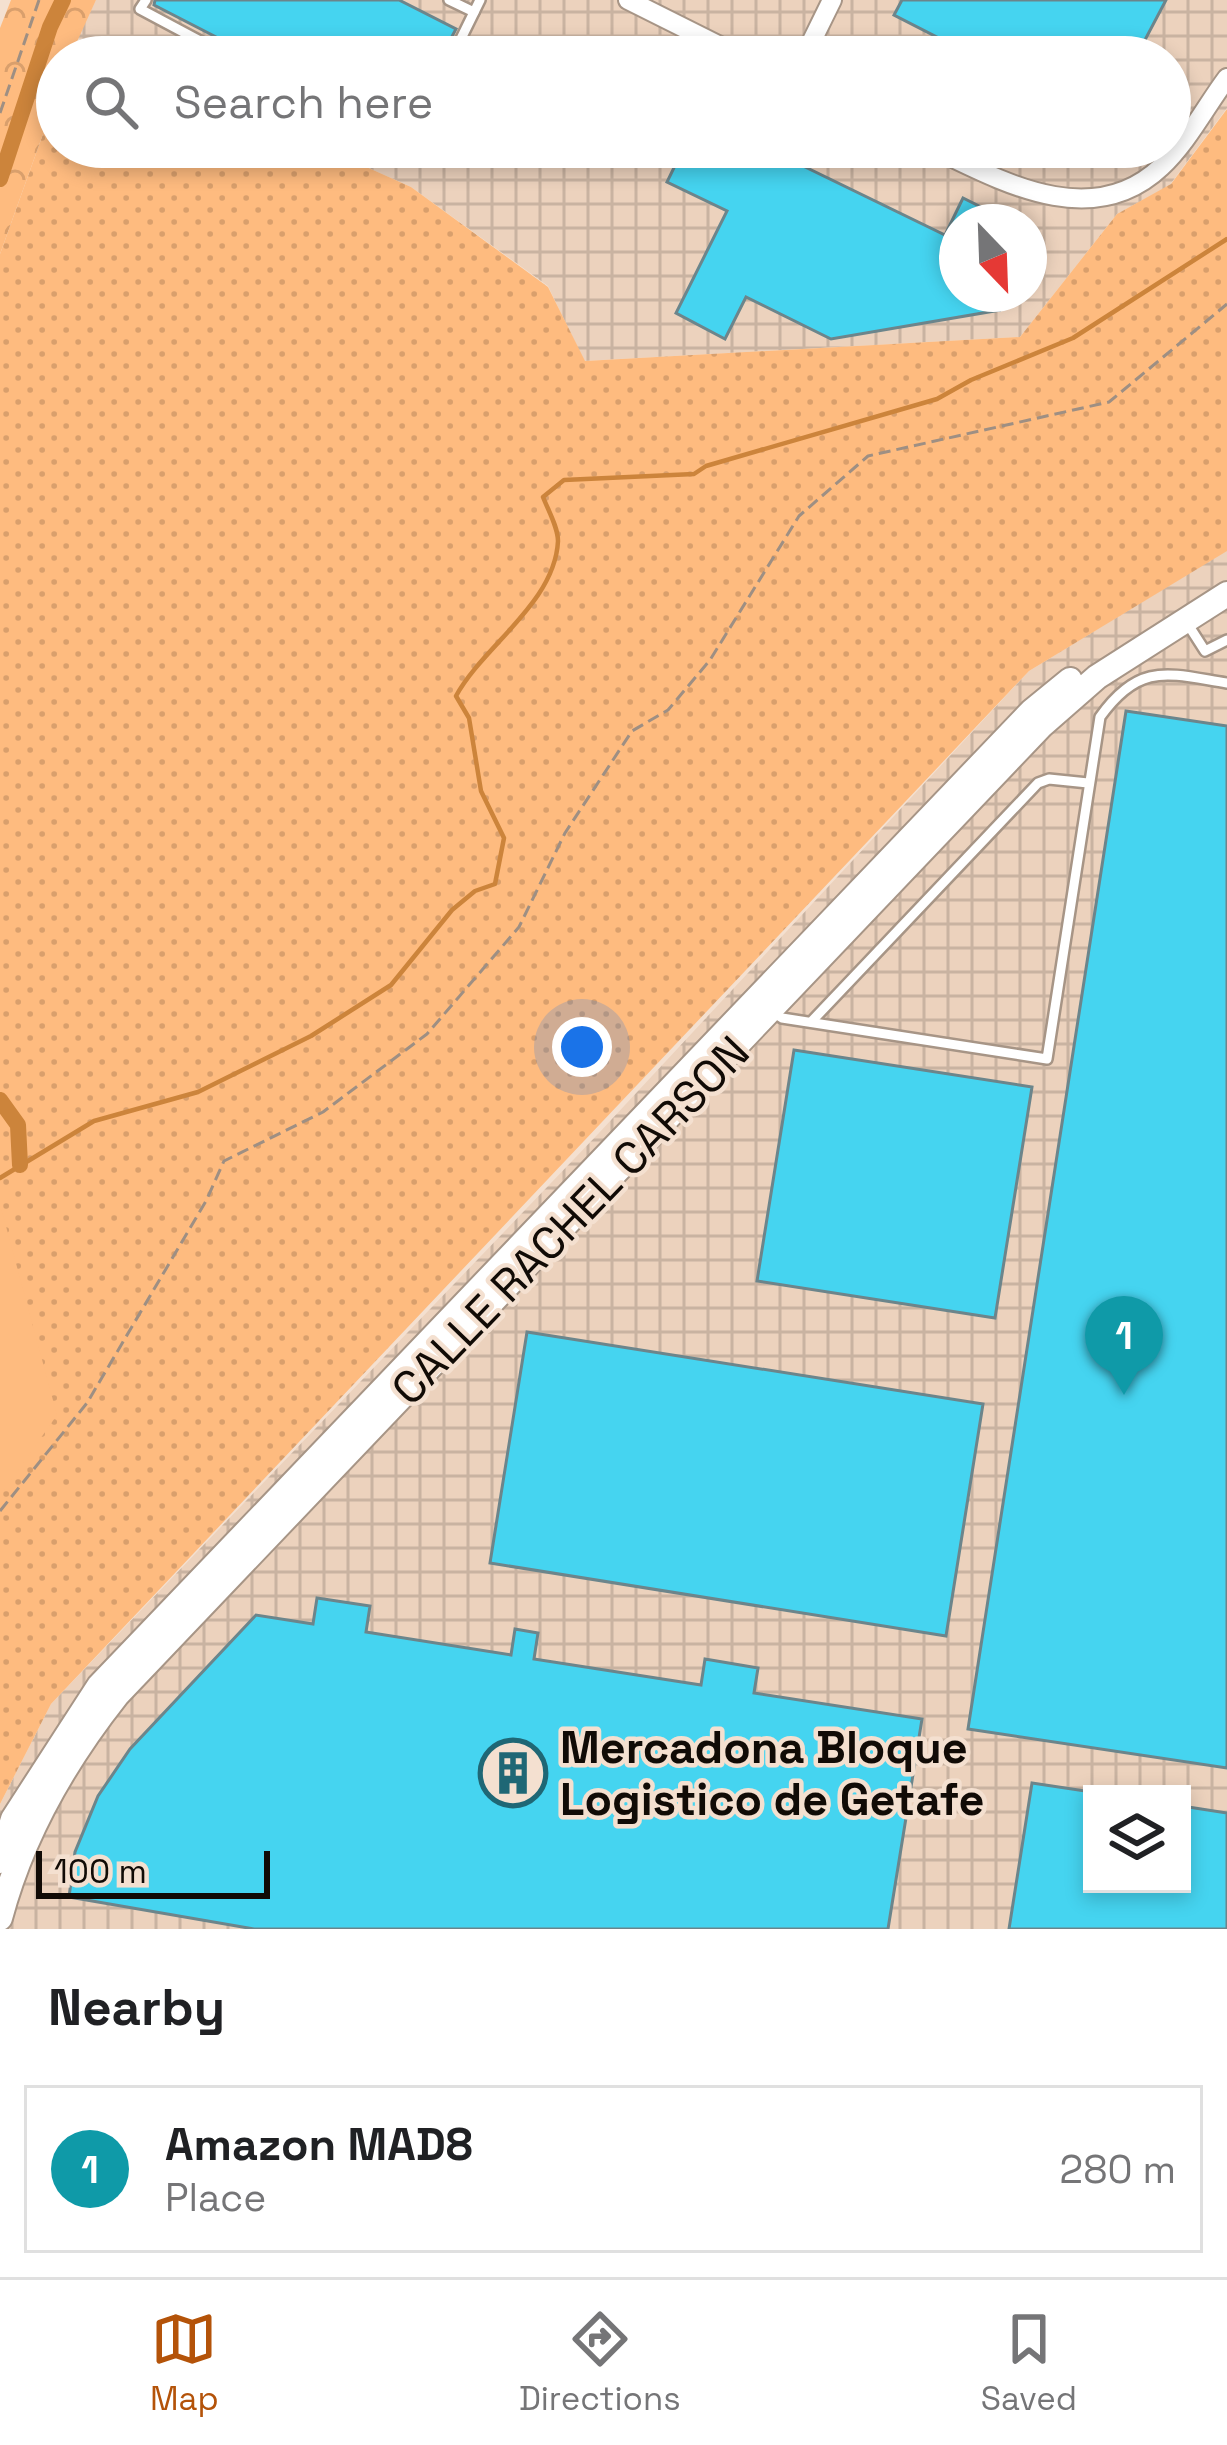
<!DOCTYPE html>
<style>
:root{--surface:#fff;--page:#f6f6f6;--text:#202124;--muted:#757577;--line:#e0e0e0;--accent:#b45309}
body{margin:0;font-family:"Space Grotesk",sans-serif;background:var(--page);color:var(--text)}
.controls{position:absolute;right:36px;bottom:36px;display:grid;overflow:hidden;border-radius:0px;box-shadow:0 6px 18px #0003}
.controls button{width:108px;height:108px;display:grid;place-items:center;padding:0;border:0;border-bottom:3px solid var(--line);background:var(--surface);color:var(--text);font:60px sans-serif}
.compass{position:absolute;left:939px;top:204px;width:108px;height:108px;border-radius:50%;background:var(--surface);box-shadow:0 6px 18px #0003;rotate:157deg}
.scale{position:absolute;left:36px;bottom:30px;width:234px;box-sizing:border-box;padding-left:12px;border:6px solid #110b06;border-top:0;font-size:33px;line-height:42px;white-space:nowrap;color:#110b06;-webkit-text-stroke:9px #f4e0d0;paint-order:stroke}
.you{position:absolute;left:582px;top:1047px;width:42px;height:42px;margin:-30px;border:9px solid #fff;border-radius:50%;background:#1a73e8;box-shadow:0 0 0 18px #1a73e833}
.badge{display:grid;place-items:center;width:78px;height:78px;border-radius:50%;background:var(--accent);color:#fff;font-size:39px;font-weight:700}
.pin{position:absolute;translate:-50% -99px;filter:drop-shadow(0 3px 6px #0008)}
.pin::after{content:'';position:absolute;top:63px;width:42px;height:36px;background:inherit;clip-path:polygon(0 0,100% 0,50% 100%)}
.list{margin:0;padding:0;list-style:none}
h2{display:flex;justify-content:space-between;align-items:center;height:156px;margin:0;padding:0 48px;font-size:51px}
h2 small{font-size:39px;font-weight:400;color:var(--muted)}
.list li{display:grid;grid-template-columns:78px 1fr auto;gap:36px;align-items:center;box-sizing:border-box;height:168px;margin:0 24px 24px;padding:0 24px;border:3px solid var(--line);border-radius:0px}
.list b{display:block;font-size:45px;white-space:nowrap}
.list p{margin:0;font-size:39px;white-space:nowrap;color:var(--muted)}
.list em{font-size:39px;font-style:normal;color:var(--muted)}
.icon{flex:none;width:66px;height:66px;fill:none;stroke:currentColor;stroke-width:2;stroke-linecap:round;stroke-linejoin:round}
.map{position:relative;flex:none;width:1227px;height:1929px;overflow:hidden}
.search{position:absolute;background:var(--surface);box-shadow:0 6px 18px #0003;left:36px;right:36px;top:36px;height:132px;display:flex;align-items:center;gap:30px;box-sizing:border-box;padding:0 42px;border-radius:66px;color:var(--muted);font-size:45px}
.sheet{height:348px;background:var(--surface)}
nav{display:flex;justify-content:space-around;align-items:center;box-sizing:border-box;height:168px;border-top:3px solid var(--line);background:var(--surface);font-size:33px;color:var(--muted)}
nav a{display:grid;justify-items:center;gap:6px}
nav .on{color:var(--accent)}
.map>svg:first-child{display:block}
.industrial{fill:url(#industrial-grid);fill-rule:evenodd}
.grass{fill:url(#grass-dots)}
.forest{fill:url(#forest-crowns)}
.green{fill:#febb7f}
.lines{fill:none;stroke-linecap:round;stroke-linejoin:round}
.stream{stroke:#cc843b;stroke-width:4.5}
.canal{stroke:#cc843b;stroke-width:16}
.building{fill:#45d4f0;stroke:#6c858b;stroke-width:3}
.service-casing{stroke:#a79586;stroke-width:14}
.minor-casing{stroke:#a79586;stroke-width:22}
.tertiary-casing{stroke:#a79586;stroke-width:28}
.path{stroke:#9e8f83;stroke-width:3;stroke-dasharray:12 6;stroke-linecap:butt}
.service{stroke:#fff;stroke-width:9}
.minor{stroke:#fff;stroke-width:18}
.tertiary{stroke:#fff;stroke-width:24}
.labels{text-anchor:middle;stroke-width:9;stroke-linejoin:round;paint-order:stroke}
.street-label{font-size:45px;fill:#110b06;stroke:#f4e0d0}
.poi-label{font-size:45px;font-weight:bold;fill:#110b06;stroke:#f4e0d0;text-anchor:start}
</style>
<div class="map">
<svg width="1227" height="1929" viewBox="0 0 1227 1929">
<defs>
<pattern id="industrial-grid" width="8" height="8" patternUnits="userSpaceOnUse" patternTransform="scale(3)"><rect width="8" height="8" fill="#ecd2bd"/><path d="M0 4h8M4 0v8" fill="none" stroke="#c9b3a1"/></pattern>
<pattern id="grass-dots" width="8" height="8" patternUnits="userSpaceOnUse" patternTransform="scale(3)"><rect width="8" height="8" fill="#febb7f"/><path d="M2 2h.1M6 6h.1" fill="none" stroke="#d99f6c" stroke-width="1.8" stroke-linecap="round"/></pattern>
<pattern id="forest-crowns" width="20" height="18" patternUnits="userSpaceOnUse" patternTransform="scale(3)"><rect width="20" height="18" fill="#febb7f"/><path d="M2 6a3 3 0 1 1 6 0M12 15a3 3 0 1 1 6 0" fill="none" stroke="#d99f6c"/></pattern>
</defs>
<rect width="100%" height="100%" fill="#f4e0d0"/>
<g class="industrial">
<path d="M96,0H1227V108L1169,186L1117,214L1020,337L584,361L548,286L411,187L322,147H1170V57H121L77,38ZM957,222H1029V294H957Z"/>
<path d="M1227,550V1929H0V1804L51,1704L598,1134L1029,671ZM1092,1794H1182V1884H1092Z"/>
</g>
<path class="grass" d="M57,95V147H322L411,187L548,287L585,361L1020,337L1117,214L1171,184L1227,109V551L1029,671L51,1704L0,1804V254Z"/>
<path class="forest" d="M11,0H96L70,57H57V95L0,254V28Z"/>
<path class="green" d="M0,1204L57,1415L0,1496Z"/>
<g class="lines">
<path class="stream" d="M0,1178L94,1121L198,1092L311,1036L391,985L452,910L475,891L495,884L504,838L481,791L469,718L456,696C483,646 555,603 558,541C558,527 548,510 543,497L564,480L694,474L706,466L937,399L971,380L1073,338L1227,239"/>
<g class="canal">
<path d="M0,179L50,27L63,0"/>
<path d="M0,1100L18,1125L20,1165"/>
</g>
</g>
<g class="building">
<path d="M155,0H399L456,29L441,57H255L154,5Z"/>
<path d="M902,0H1166L1136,57H976L894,15Z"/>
<path d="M684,147H764L945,235L963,198L1011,222H957V294H1012L1000,310L831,339L746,297L725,339L676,313L727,211L667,182Z"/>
<path d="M1126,711L1227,726V1768L968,1729Z"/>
<path d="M794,1050L1032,1087L995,1318L757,1281Z"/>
<path d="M527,1332L983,1404L946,1636L490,1563Z"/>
<path d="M317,1598L370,1606L366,1632L511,1655L515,1629L538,1633L534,1659L701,1685L705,1659L758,1668L754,1693L922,1719L888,1929H254L69,1897L75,1852L98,1796L130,1749L256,1615L313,1624Z"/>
<path d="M1032,1783L1092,1792V1884H1182V1806L1227,1813V1929H1009Z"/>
</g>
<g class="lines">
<defs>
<g id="service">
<path d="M146,0L140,9L230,57"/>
<path d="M449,0L474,12"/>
<path d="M452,57L480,0"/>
<path d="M398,147L406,151L408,147"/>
<path d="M1187,623L1205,651L1227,640"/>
<path d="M774,1013L782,1018L1047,1059L1100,717C1140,661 1169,674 1227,683"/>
<path d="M811,1022L1038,783L1049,779L1088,783"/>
</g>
<g id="minor">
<path d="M628,0L742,57"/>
<path d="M804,57L832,0"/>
<path d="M930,147C999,180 1091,233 1161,167C1187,143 1206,106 1227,78"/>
</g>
<g id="tertiary">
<path d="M0,1861L13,1819L99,1686L1032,711L1070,680"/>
<path d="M0,1918C22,1835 64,1762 117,1695L1041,726L1097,677L1227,594"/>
</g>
</defs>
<use href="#service" class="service-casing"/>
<use href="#minor" class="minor-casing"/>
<use href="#tertiary" class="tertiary-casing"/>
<g class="path">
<path d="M0,113L39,0"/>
<path d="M0,1511L87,1403L206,1201L224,1161L323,1112L427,1034L519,927L565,833L632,731L668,710L710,660L799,516L868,456L1109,402L1227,304"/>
</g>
<use href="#service" class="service"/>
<use href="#minor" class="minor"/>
<use href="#tertiary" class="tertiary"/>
</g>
<defs>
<symbol id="building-ring" viewBox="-11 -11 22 22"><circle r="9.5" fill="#f4e0d0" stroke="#1f6775" stroke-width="1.5"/><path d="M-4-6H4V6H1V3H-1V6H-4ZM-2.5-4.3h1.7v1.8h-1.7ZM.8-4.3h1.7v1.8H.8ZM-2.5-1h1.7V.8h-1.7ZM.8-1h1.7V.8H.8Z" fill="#1f6775"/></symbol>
</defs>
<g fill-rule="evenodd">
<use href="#building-ring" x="475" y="1735" width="76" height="76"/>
</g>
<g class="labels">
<g class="street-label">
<text transform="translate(570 1220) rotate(-46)" y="16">CALLE RACHEL CARSON</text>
</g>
<g class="poi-label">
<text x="560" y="1763">Mercadona Bloque<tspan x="560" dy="52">Logistico de Getafe</tspan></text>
</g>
</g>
</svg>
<div class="controls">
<button><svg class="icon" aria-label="layers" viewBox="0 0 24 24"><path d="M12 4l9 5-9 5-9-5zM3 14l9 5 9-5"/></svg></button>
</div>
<svg class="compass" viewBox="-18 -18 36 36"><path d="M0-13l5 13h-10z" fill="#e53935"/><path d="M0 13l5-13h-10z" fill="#757577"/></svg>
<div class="scale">100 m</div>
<div class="you"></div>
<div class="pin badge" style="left:1124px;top:1395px;background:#0f9aa8">1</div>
<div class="search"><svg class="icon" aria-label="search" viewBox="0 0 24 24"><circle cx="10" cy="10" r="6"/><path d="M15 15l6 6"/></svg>Search here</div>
</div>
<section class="sheet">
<h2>Nearby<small></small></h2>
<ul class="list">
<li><span class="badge" style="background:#0f9aa8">1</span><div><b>Amazon MAD8</b><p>Place</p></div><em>280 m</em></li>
</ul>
</section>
<nav>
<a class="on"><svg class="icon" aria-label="map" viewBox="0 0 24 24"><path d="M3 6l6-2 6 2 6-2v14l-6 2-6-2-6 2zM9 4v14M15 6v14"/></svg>Map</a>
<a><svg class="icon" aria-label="directions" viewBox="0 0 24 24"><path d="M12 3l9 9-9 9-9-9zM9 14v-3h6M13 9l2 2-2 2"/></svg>Directions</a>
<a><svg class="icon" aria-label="saved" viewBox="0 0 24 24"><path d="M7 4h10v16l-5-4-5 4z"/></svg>Saved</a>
</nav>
